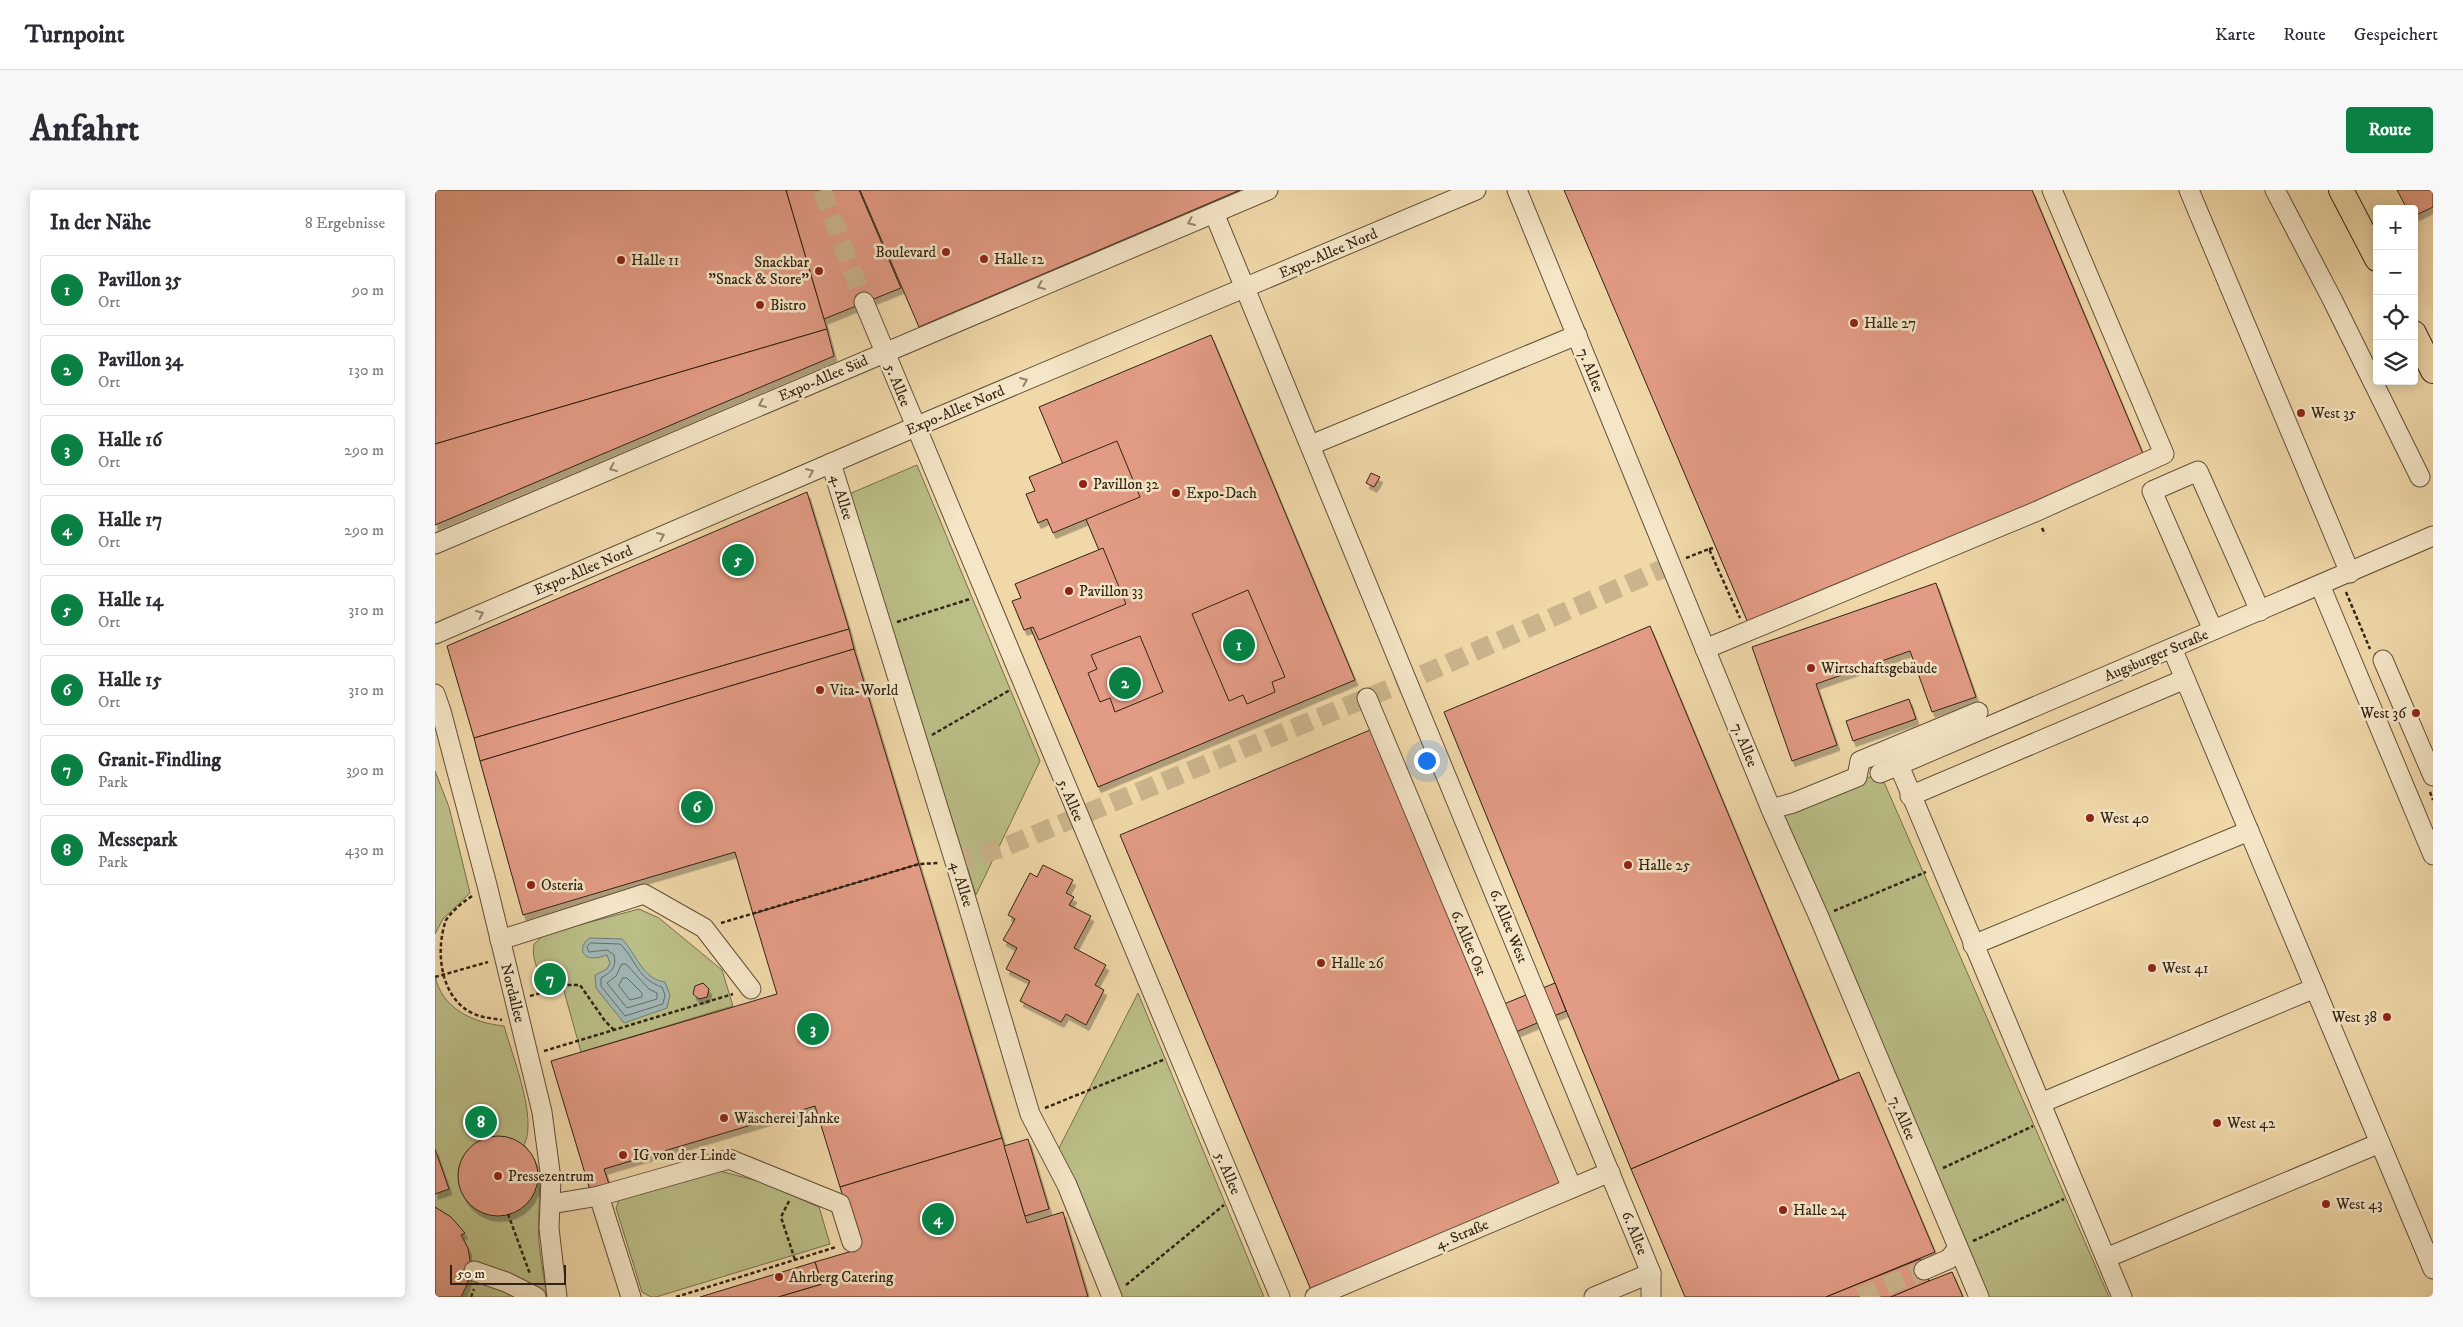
<!DOCTYPE html>
<html lang="de">
<meta charset="utf-8">
<style>
:root{--surface:#fff;--page:#f7f7f7;--text:#2b2b33;--muted:#7c7c81;--line:#e1e1e2;--accent:#0b8043}
body{margin:0;font-family:"IM FELL DW Pica",serif;background:var(--page);color:var(--text)}
.controls{position:absolute;right:15px;top:15px;display:grid;overflow:hidden;border-radius:5px;box-shadow:0 2px 12px #0003}
.controls button{width:45px;height:45px;display:grid;place-items:center;padding:0;border:0;border-bottom:1px solid var(--line);background:var(--surface);color:var(--text);font:25px sans-serif}
.scale{position:absolute;left:15px;bottom:12px;width:116px;box-sizing:border-box;padding-left:5px;border:2px solid #322314;border-top:0;font-size:14px;line-height:18px;white-space:nowrap;color:#322314;-webkit-text-stroke:4px #f5e6c7;paint-order:stroke}
.you{position:absolute;left:991px;top:570px;width:18px;height:18px;margin:-12px;border:4px solid #fff;border-radius:50%;background:#1a73e8;box-shadow:0 0 0 8px #1a73e833}
.badge{display:grid;place-items:center;width:32px;height:32px;border-radius:50%;background:var(--accent);color:#fff;font-size:16px;font-weight:700}
.pin{position:absolute;translate:-50% -50%;border:2px solid #fff;box-shadow:0 1px 5px #0006}
.list{margin:0;padding:0;list-style:none}
h2{display:flex;justify-content:space-between;align-items:center;height:65px;margin:0;padding:0 20px;font-size:21px}
h2 small{font-size:16px;font-weight:400;color:var(--muted)}
.list li{display:grid;grid-template-columns:32px 1fr auto;gap:15px;align-items:center;box-sizing:border-box;height:70px;margin:0 10px 10px;padding:0 10px;border:1px solid var(--line);border-radius:5px}
.list b{display:block;font-size:19px;white-space:nowrap}
.list p{margin:0;font-size:16px;white-space:nowrap;color:var(--muted)}
.list em{font-size:16px;font-style:normal;color:var(--muted)}
.icon{flex:none;width:28px;height:28px;fill:none;stroke:currentColor;stroke-width:2;stroke-linecap:round;stroke-linejoin:round}
.map{position:relative;flex:none;width:1998px;height:1107px;overflow:hidden;border-radius:5px}
header{display:flex;align-items:center;gap:30px;box-sizing:border-box;height:70px;padding:0 25px;background:var(--surface);border-bottom:1px solid var(--line)}
header strong{font-size:24px}
nav{display:flex;gap:28px;margin-inline-start:auto;font-size:18px}
.intro{display:flex;align-items:center;justify-content:space-between;box-sizing:border-box;height:120px;padding:0 30px}
h1{margin:0;font-size:35px}
.button{padding:12px 22px;border-radius:5px;background:var(--accent);color:#fff;font-size:18px;font-weight:700}
main{display:flex;gap:30px;padding:0 30px}
aside{flex:1;background:var(--surface);border-radius:5px;box-shadow:0 2px 12px #0003}
.map>svg:first-child{display:block}
.green{fill:#bbbe87;stroke:#76704e}
.water{fill:#a0b6b4;stroke:#747b74}
.lines{fill:none;stroke-linecap:round;stroke-linejoin:round}
.shore{stroke:#696c64;stroke-width:1}
.building{fill:#e29b84;stroke:#322314;filter:url(#shadow)}
.minor-tunnel{stroke:#cab48b;stroke-width:19;stroke-dasharray:19 9;stroke-linecap:butt}
.minor-casing{stroke:#625039;stroke-width:21}
.major-casing{stroke:#322314;stroke-width:26}
.path{stroke:#322314;stroke-width:2.5;stroke-dasharray:4 2.5;stroke-linecap:butt}
.minor{stroke:#f5e6c7;stroke-width:19}
.major{stroke:#f0d8a9;stroke-width:24}
.oneway{stroke:#94846e}
.poi-dot{fill:#8f2418;stroke:#f5e6c7;stroke-width:2}
.labels{text-anchor:middle;stroke-width:5;stroke-linejoin:round;paint-order:stroke}
.poi-label{font-size:15px;fill:#322314;stroke:#f5e6c7;text-anchor:start}
.street-label{font-size:15px;fill:#322314;stroke:#f5e6c7}
</style>
<header>
<strong>Turnpoint</strong>
<nav><a>Karte</a><a>Route</a><a>Gespeichert</a></nav>
</header>
<div class="intro"><h1>Anfahrt</h1><a class="button">Route</a></div>
<main>
<aside>
<h2>In der Nähe<small>8 Ergebnisse</small></h2>
<ul class="list">
<li><span class="badge">1</span><div><b>Pavillon 35</b><p>Ort</p></div><em>90 m</em></li>
<li><span class="badge">2</span><div><b>Pavillon 34</b><p>Ort</p></div><em>130 m</em></li>
<li><span class="badge">3</span><div><b>Halle 16</b><p>Ort</p></div><em>290 m</em></li>
<li><span class="badge">4</span><div><b>Halle 17</b><p>Ort</p></div><em>290 m</em></li>
<li><span class="badge">5</span><div><b>Halle 14</b><p>Ort</p></div><em>310 m</em></li>
<li><span class="badge">6</span><div><b>Halle 15</b><p>Ort</p></div><em>310 m</em></li>
<li><span class="badge">7</span><div><b>Granit-Findling</b><p>Park</p></div><em>390 m</em></li>
<li><span class="badge">8</span><div><b>Messepark</b><p>Park</p></div><em>430 m</em></li>
</ul>
</aside>
<div class="map">
<svg width="1998" height="1107" viewBox="0 0 1998 1107">
<defs>
<filter id="shadow"><feDropShadow dx="3" dy="5.5" stdDeviation="0" flood-color="#0004"/></filter>
</defs>
<rect width="100%" height="100%" fill="#f0d8a9"/>
<filter id="stains"><feTurbulence type="fractalNoise" baseFrequency=".004" numOctaves="4"/><feColorMatrix values="0 0 0 0 .2 0 0 0 0 .09 0 0 0 0 .02 0 0 0 .5 -.17"/></filter>
<radialGradient id="worn" r=".72"><stop offset=".6" stop-color="#630" stop-opacity="0"/><stop offset="1" stop-color="#630" stop-opacity=".3"/></radialGradient>
<g class="green">
<path d="M482,275L605,571L541,705L414,304Z"/>
<path d="M0,581L14,617L35,703L8,729L0,744Z"/>
<path d="M1445,583L1674,1107H1544L1338,624Z"/>
<path d="M204,719L224,728L287,780L298,816L146,862L127,794H111C103,783 96,767 99,754L110,744Z"/>
<path d="M0,785C6,819 39,833 69,836C77,865 103,929 89,955C113,982 101,1020 104,1053C106,1071 109,1089 112,1107H0Z"/>
<path d="M703,803L829,1107H686L623,960Z"/>
<path d="M285,981L323,991L384,1017L395,1054L221,1107H216L207,1102L181,1018L184,1010L271,983Z"/>
</g>
<path class="water" d="M155,748L187,749C201,763 207,789 230,792L235,805L232,818L189,833L161,798L160,785L172,779L175,773L172,765C168,766 163,768 159,768C144,768 145,754 155,748Z"/>
<g class="lines">
<g class="shore">
<path d="M156,753L185,754C201,769 202,789 227,797L230,805L228,814L190,826L166,796V788C176,782 182,778 179,765L172,760L154,762L152,757Z"/>
<path d="M187,774H191L214,799L222,803V809L192,818L172,793L181,786Z"/>
<path d="M188,788H192L207,803V807L195,810L184,796Z"/>
</g>
</g>
<g class="building">
<path d="M0,0H351L392,139L0,254Z"/>
<path d="M351,0H424L466,98L389,129Z"/>
<path d="M425,0H805L484,137Z"/>
<path d="M1129,0H1597L1709,266L1313,433Z"/>
<path d="M1962,0H1998V17L1979,26V19H1972Z"/>
<path d="M392,139L399,166L0,335V254Z"/>
<path d="M776,145L920,490L663,597L590,425L676,389L604,217Z"/>
<path d="M682,251L705,307L618,343L612,329L603,333L591,304L600,301L594,287Z"/>
<path d="M936,283L945,287L939,297L931,293Z"/>
<path d="M372,302L414,439L39,548L12,456Z"/>
<path d="M668,358L691,414L604,450L598,437L589,440L577,411L586,408L580,394Z"/>
<path d="M1501,393L1541,507L1497,522L1475,461L1381,494L1402,555L1357,571L1317,457Z"/>
<path d="M813,400L850,487L837,492L840,502L812,514L808,505L794,511L757,424Z"/>
<path d="M1215,436L1404,890L1196,979L1009,522Z"/>
<path d="M414,439L419,459L45,571L39,548Z"/>
<path d="M705,446L728,502L680,522L675,508L665,512L653,483L662,479L656,465Z"/>
<path d="M419,459L484,674L318,724L300,662L88,725L45,571Z"/>
<path d="M1474,509L1481,529L1418,551L1411,531Z"/>
<path d="M935,540L1126,996L876,1100L685,645Z"/>
<path d="M484,674L567,948L405,997L380,916L169,979L174,994L155,1000L116,871L342,804L318,724Z"/>
<path d="M608,675L638,690L631,703L639,707L634,715L656,726L639,758L671,775L660,795L669,800L651,835L631,824L626,832L585,811L595,791L571,779L582,758L568,750L580,729L573,725L595,683L602,687Z"/>
<path d="M268,793L274,799L272,807L264,809L258,804L260,796Z"/>
<path d="M1120,793L1131,821L1064,849L1052,821Z"/>
<path d="M1424,882L1500,1062L1391,1107H1250L1196,979Z"/>
<circle cx="63" cy="986" r="40"/>
<path d="M567,948L592,1033L628,1022L653,1107H343L387,1094L380,1072L424,1059L405,997Z"/>
<path d="M593,949L614,1019L590,1026L569,956Z"/>
<path d="M0,959L14,999L0,1004Z"/>
<path d="M0,1017L16,1027L30,1043L26,1045L33,1058L36,1077L32,1095L26,1107H0Z"/>
<path d="M1485,1069L1494,1091L1456,1107H1391Z"/>
<path d="M380,1072L387,1094L343,1107H265Z"/>
<path d="M1517,1082L1528,1107H1456L1494,1091Z"/>
</g>
<g class="lines">
<g class="minor-tunnel">
<path d="M387,0L429,112"/>
<path d="M520,672L567,658L973,491L1236,375"/>
<path d="M1425,1107L1489,1080"/>
</g>
<defs>
<g id="minor">
<path d="M1082,0L1338,624L1384,727L1544,1107"/>
<path d="M1754,0L1915,383"/>
<path d="M1840,0L1897,109L1985,287"/>
<path d="M779,23L1216,1083V1107"/>
<path d="M429,112L845,1107"/>
<path d="M876,255L1142,145"/>
<path d="M396,273L520,672L595,924L632,995L677,1107"/>
<path d="M0,354L833,0"/>
<path d="M1885,395L1998,665"/>
<path d="M1778,440L1717,301L1763,281L1825,421"/>
<path d="M0,444L480,237L1041,0"/>
<path d="M1737,458L1998,1079"/>
<path d="M1270,459L1600,322L1729,264L1617,0"/>
<path d="M1948,470L1998,586"/>
<path d="M0,504L6,521L52,695L107,922L116,989L114,1038L122,1107"/>
<path d="M932,508L1137,998"/>
<path d="M1463,573L1687,1107"/>
<path d="M1445,583L1998,346"/>
<path d="M1475,606L1750,489"/>
<path d="M1336,619L1358,613L1422,587L1425,571L1543,522"/>
<path d="M65,750L209,704L269,738L316,799"/>
<path d="M1538,755L1814,641"/>
<path d="M1606,913L1880,798"/>
<path d="M164,1006L196,1107"/>
<path d="M116,1014L164,1006L294,969L405,1014L417,1052"/>
<path d="M1671,1068L1945,953"/>
<path d="M1489,1080L1514,1069L1523,1058"/>
<path d="M39,1081L71,1092L101,1107"/>
<path d="M880,1107L1175,982"/>
<path d="M1159,1107L1216,1083"/>
</g>
<g id="major">
<path d="M1906,0L1942,69"/>
<path d="M1979,143L1998,181"/>
</g>
</defs>
<use href="#minor" class="minor-casing"/>
<use href="#major" class="major-casing"/>
<g class="path">
<path d="M1607,338L1610,344"/>
<path d="M1274,359L1280,358"/>
<path d="M1251,368L1274,359L1305,428"/>
<path d="M1911,402L1935,459"/>
<path d="M462,432L535,409"/>
<path d="M497,545L575,500"/>
<path d="M1995,602L1998,610"/>
<path d="M37,706C27,713 18,720 11,730C0,761 5,807 37,823C47,828 57,828 67,830"/>
<path d="M1399,721L1491,682"/>
<path d="M286,733L484,674L504,673"/>
<path d="M0,787L53,772"/>
<path d="M95,806L133,795H145L170,831L179,840"/>
<path d="M109,861L298,804"/>
<path d="M610,918L728,870"/>
<path d="M1508,978L1598,936"/>
<path d="M354,1011L346,1027L360,1070"/>
<path d="M73,1024L95,1084"/>
<path d="M1538,1051L1629,1009"/>
<path d="M691,1095L789,1015"/>
<path d="M36,1107L39,1099"/>
<path d="M241,1107L401,1057"/>
</g>
<use href="#minor" class="minor"/>
<use href="#major" class="major"/>
</g>
<defs><path id="oneway-chevron" d="M-2-3.5L2.5 0L-2 3.5" fill="none" stroke-width="1.6" stroke-linecap="round" stroke-linejoin="round" transform="scale(1.25)"/></defs>
<g class="oneway">
<use href="#oneway-chevron" transform="translate(756 32) rotate(157)"/>
<use href="#oneway-chevron" transform="translate(606 96) rotate(157)"/>
<use href="#oneway-chevron" transform="translate(589 191) rotate(-23)"/>
<use href="#oneway-chevron" transform="translate(327 214) rotate(157)"/>
<use href="#oneway-chevron" transform="translate(178 278) rotate(157)"/>
<use href="#oneway-chevron" transform="translate(375 282) rotate(-23)"/>
<use href="#oneway-chevron" transform="translate(226 346) rotate(-23)"/>
<use href="#oneway-chevron" transform="translate(45 424) rotate(-23)"/>
</g>
<g class="poi-dot">
<circle cx="511" cy="62" r="5"/>
<circle cx="549" cy="69" r="5"/>
<circle cx="186" cy="70" r="5"/>
<circle cx="384" cy="81" r="5"/>
<circle cx="325" cy="115" r="5"/>
<circle cx="1419" cy="133" r="5"/>
<circle cx="1866" cy="223" r="5"/>
<circle cx="648" cy="294" r="5"/>
<circle cx="741" cy="303" r="5"/>
<circle cx="634" cy="401" r="5"/>
<circle cx="1376" cy="478" r="5"/>
<circle cx="385" cy="500" r="5"/>
<circle cx="1981" cy="523" r="5"/>
<circle cx="1655" cy="628" r="5"/>
<circle cx="1193" cy="675" r="5"/>
<circle cx="96" cy="695" r="5"/>
<circle cx="886" cy="773" r="5"/>
<circle cx="1717" cy="778" r="5"/>
<circle cx="1952" cy="827" r="5"/>
<circle cx="289" cy="928" r="5"/>
<circle cx="1782" cy="933" r="5"/>
<circle cx="188" cy="965" r="5"/>
<circle cx="63" cy="986" r="5"/>
<circle cx="1891" cy="1014" r="5"/>
<circle cx="1348" cy="1020" r="5"/>
<circle cx="344" cy="1087" r="5"/>
</g>
<g class="labels">
<g class="poi-label">
<text x="501" y="67" text-anchor="end">Boulevard</text>
<text x="559" y="74">Halle 12</text>
<text x="196" y="75">Halle 11</text>
<text x="374" y="77" text-anchor="end">Snackbar<tspan x="374" dy="17">"Snack &amp; Store"</tspan></text>
<text x="335" y="120">Bistro</text>
<text x="1429" y="138">Halle 27</text>
<text x="1876" y="228">West 35</text>
<text x="658" y="299">Pavillon 32</text>
<text x="751" y="308">Expo-Dach</text>
<text x="644" y="406">Pavillon 33</text>
<text x="1386" y="483">Wirtschaftsgebäude</text>
<text x="395" y="505">Vita-World</text>
<text x="1971" y="528" text-anchor="end">West 36</text>
<text x="1665" y="633">West 40</text>
<text x="1203" y="680">Halle 25</text>
<text x="106" y="700">Osteria</text>
<text x="896" y="778">Halle 26</text>
<text x="1727" y="783">West 41</text>
<text x="1942" y="832" text-anchor="end">West 38</text>
<text x="299" y="933">Wäscherei Jahnke</text>
<text x="1792" y="938">West 42</text>
<text x="198" y="970">IG von der Linde</text>
<text x="73" y="991">Pressezentrum</text>
<text x="1901" y="1019">West 43</text>
<text x="1358" y="1025">Halle 24</text>
<text x="354" y="1092">Ahrberg Catering</text>
</g>
<g class="street-label">
<text transform="translate(893 63) rotate(-23)" y="5">Expo-Allee Nord</text>
<text transform="translate(1156 180) rotate(68)" y="5">7. Allee</text>
<text transform="translate(388 188) rotate(-23)" y="5">Expo-Allee Süd</text>
<text transform="translate(463 195) rotate(68)" y="5">5. Allee</text>
<text transform="translate(520 220) rotate(-23)" y="5">Expo-Allee Nord</text>
<text transform="translate(407 307) rotate(73)" y="5">4. Allee</text>
<text transform="translate(148 380) rotate(-23)" y="5">Expo-Allee Nord</text>
<text transform="translate(1721 465) rotate(-23)" y="5">Augsburger Straße</text>
<text transform="translate(1310 555) rotate(68)" y="5">7. Allee</text>
<text transform="translate(636 610) rotate(67)" y="5">5. Allee</text>
<text transform="translate(527 694) rotate(73)" y="5">4. Allee</text>
<text transform="translate(1074 736) rotate(68)" y="5">6. Allee West</text>
<text transform="translate(1034 753) rotate(67)" y="5">6. Allee Ost</text>
<text transform="translate(78 803) rotate(76)" y="5">Nordallee</text>
<text transform="translate(1468 928) rotate(67)" y="5">7. Allee</text>
<text transform="translate(793 983) rotate(67)" y="5">5. Allee</text>
<text transform="translate(1200 1043) rotate(68)" y="5">6. Allee</text>
<text transform="translate(1027 1044) rotate(-23)" y="5">4. Straße</text>
</g>
</g>
<rect width="100%" height="100%" filter="url(#stains)"/>
<rect width="100%" height="100%" fill="url(#worn)"/>
</svg>
<div class="controls">
<button>+</button>
<button>−</button>
<button><svg class="icon" aria-label="locate" viewBox="0 0 24 24"><circle cx="12" cy="12" r="6"/><path d="M12 2v4M12 18v4M2 12h4M18 12h4"/></svg></button>
<button><svg class="icon" aria-label="layers" viewBox="0 0 24 24"><path d="M12 4l9 5-9 5-9-5zM3 14l9 5 9-5"/></svg></button>
</div>
<div class="scale">50 m</div>
<div class="you"></div>
<div class="pin badge" style="left:804px;top:455px">1</div>
<div class="pin badge" style="left:690px;top:493px">2</div>
<div class="pin badge" style="left:378px;top:839px">3</div>
<div class="pin badge" style="left:503px;top:1029px">4</div>
<div class="pin badge" style="left:303px;top:370px">5</div>
<div class="pin badge" style="left:262px;top:617px">6</div>
<div class="pin badge" style="left:115px;top:789px">7</div>
<div class="pin badge" style="left:46px;top:932px">8</div>
</div>
</main>
